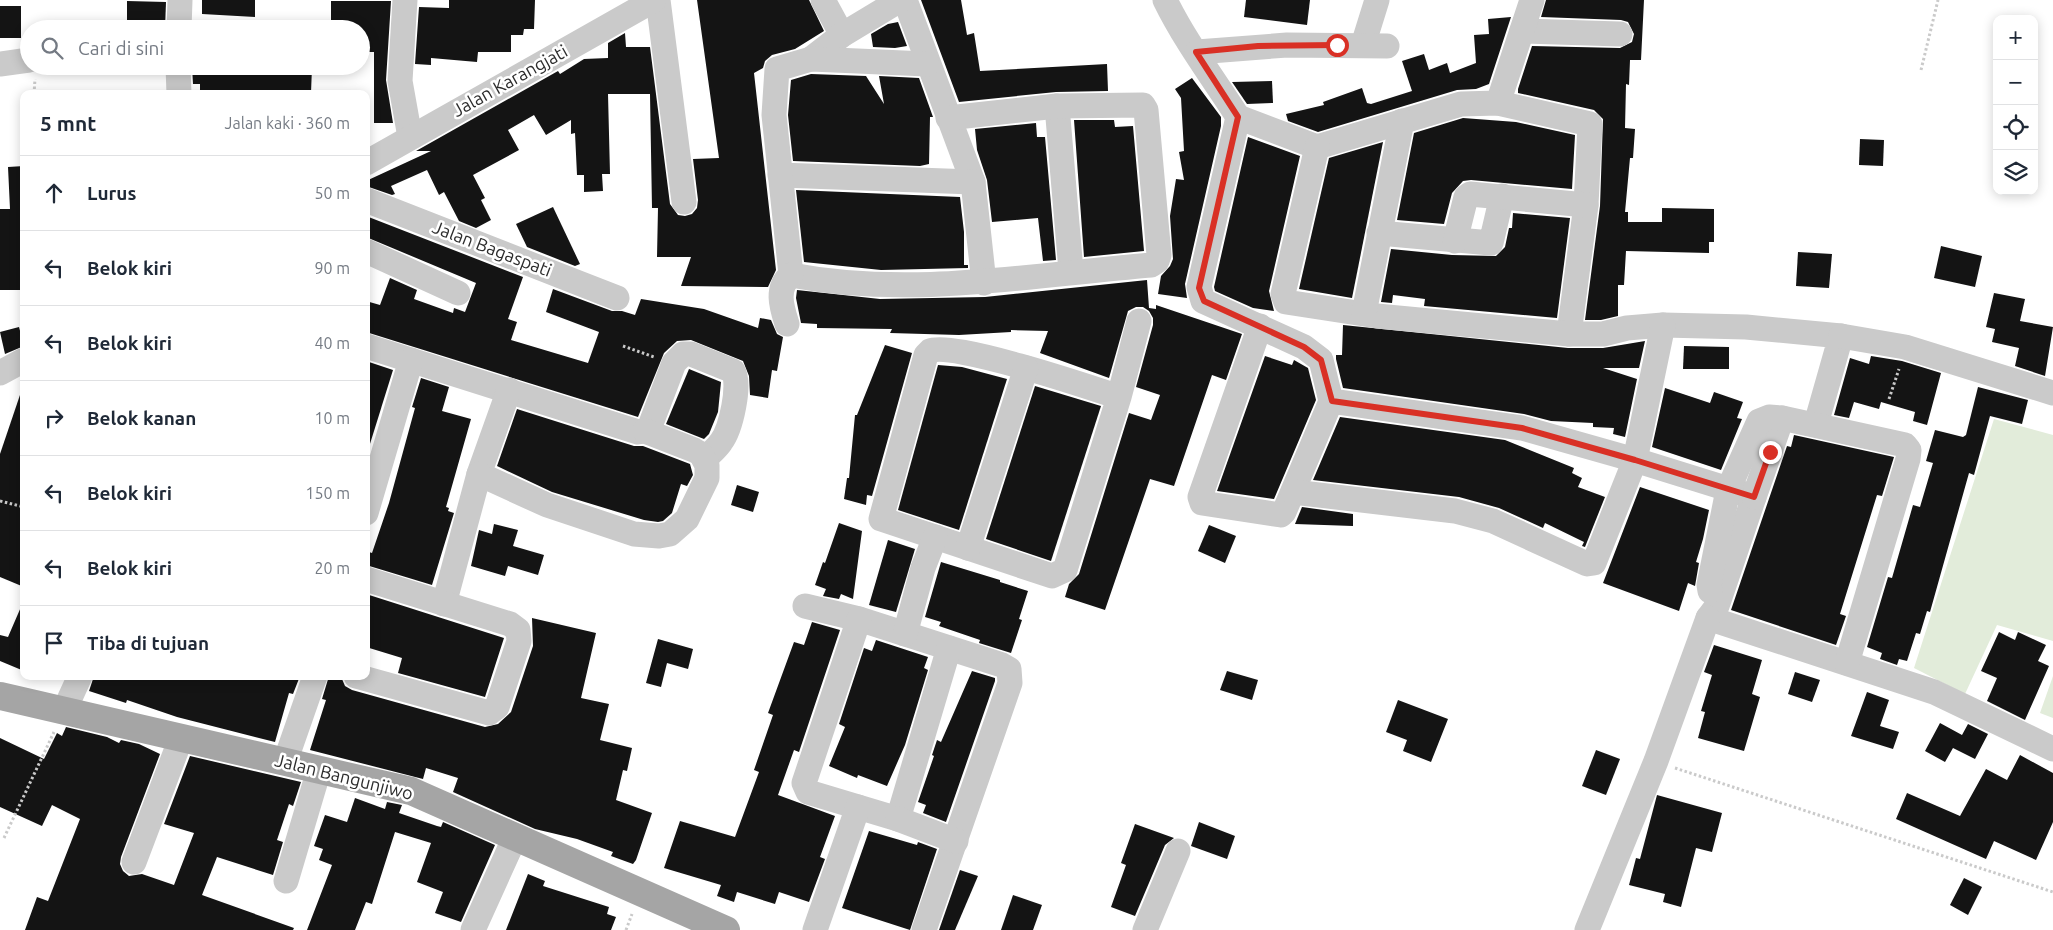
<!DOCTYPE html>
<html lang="id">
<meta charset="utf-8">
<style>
:root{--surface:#fff;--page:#f6f6f7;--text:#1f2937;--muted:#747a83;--line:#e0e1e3}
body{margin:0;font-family:Ubuntu,sans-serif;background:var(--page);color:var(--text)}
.controls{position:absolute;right:15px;top:15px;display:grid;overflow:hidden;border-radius:10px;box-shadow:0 2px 12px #0003}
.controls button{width:45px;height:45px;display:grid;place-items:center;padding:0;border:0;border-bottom:1px solid var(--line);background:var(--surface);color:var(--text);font:25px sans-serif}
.stop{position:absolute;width:15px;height:15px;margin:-11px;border:4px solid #d93025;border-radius:50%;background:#fff}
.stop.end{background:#d93025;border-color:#fff;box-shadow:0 1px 5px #0008}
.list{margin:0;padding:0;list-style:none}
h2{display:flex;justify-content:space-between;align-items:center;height:65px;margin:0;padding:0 20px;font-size:21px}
h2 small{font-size:16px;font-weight:400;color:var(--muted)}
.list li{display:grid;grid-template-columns:32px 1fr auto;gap:15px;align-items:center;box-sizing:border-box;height:75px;padding:0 20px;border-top:1px solid var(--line)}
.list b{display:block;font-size:19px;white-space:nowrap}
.list em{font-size:16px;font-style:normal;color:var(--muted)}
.icon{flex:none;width:28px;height:28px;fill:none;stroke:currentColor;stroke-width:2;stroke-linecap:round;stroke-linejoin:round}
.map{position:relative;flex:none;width:2053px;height:930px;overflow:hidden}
.search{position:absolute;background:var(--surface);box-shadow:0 2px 12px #0003;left:20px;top:20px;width:350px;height:55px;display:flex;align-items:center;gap:12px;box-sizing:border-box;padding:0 18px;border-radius:28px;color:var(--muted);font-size:19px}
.panel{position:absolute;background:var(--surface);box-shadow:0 2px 12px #0003;left:20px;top:90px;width:350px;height:590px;border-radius:10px}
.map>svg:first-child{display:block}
.green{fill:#e2ecda}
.building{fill:#141414}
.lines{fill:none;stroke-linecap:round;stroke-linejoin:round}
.path{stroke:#cacaca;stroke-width:3;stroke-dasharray:2.5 2.5;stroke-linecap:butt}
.minor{stroke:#cacaca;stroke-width:25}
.major{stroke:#a5a5a5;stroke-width:28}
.route{stroke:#d93025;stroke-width:6}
.labels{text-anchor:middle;stroke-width:5;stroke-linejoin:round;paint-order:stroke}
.street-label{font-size:18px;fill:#2d2d2d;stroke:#fff}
</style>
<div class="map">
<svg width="2053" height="930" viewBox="0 0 2053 930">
<rect width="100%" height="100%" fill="#fff"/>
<g class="green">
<path d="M1994,419L2053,435V641L1997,625L1965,694L1914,668Z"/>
<path d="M2053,676V718L2040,713Z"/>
</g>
<g class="building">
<path d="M202,0H255V17L202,14Z"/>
<path d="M449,0H535L534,29H524L523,35H511V52H478L477,62L431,58V65L415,64L419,7L449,8Z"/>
<path d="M697,0H809L824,31L795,49L772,55L765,61L763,68L754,73L776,270L768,287L681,286L691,257H657L658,208H652L650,94H608L610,174H602L603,191L584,192V175H577L575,133L571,134V120L546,135L534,115L508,130L519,150L473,175L485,198L481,200L491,220L476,228L459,221L444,192L439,195L427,170L391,186L395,194L392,195L366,186V181L431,151H416L558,71L560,74L584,59L608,58V43L625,33L626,47H650L670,204L678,215L685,216L692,214L697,208L698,200L693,159L719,158Z"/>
<path d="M921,0H961L967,35L974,33L980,71L1107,64L1108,91L1056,92L959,102Z"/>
<path d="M1246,0H1310L1307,25L1244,17Z"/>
<path d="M1546,0H1644L1641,60H1630L1629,85L1626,84L1625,128L1635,129L1633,158H1630L1625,212H1628V222H1662V208L1714,209V242H1709V253L1626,251L1624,285H1618V316L1601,320H1585L1600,206L1603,119L1594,110L1518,93V89L1532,46L1620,48L1632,42L1634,34L1628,22L1621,20L1541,17Z"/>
<path d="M127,1L166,2L165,29H127Z"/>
<path d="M331,1H391L386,80L393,123H374V52H364V48H361V29H331Z"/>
<rect x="0" y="6" width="21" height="32"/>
<path d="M1511,17L1489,84L1476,89L1457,90L1318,132L1288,121L1286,114L1324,105L1323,102L1362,88L1367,103L1371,104L1412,91L1402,61L1424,54L1429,70L1447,63L1450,73L1476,63L1474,35L1489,34L1488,19Z"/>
<path d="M898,22L907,46L895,48L873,47L871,34L888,24Z"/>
<path d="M192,66H247V72L290,70V66L312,67L311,93L200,94V84H193Z"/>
<path d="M811,74L866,76L884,104L879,76L919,78L933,117H930L929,164L920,166L793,161L788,115L791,80Z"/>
<path d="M1192,78L1221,117V126L1185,284L1187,298L1158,294L1161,276L1170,266L1173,259L1170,216L1176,179L1184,180L1179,152L1184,151L1181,98L1175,89Z"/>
<path d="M1272,81L1273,103L1247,104L1232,82Z"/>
<path d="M1463,118L1516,122L1575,135L1572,189L1471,180L1463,181L1452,193L1444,224L1397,220L1414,133Z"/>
<path d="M1074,120H1114L1115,127L1133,126L1144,251L1084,257Z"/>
<path d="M1036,123L1037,137H1045L1056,260L1043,261L1038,218L992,222L987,180L977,150L975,129Z"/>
<path d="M1248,137L1300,156L1269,291L1274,311L1253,308L1215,291L1214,287Z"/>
<path d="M1860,139L1884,140L1883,166L1859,165Z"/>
<path d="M1383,142L1352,298L1299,289L1329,158Z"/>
<path d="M24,166V290H0V209H10L8,167Z"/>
<path d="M796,190L960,197L964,232V265H968V268L881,270L804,262Z"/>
<path d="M553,207L580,264L575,266L527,247L516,224Z"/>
<path d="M1513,213L1570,218L1557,318L1424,306L1425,299L1393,295L1392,303L1381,302L1391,249L1452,255L1496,256L1505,247L1509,228H1512Z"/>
<path d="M366,216L523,277L508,319L517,322L511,340L588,363L599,332L546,312L553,289L612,311H622L635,315L641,299L704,309L758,328L760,318L771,320L777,334L783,337L777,371L772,370L768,398L750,395L749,376L743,361L691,340L677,341L664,353L638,417L366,332V301L380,305L390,278L417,290L414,299L453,313L454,308L465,312L476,283L366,237Z"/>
<path d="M1941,246L1982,256L1975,287L1934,278Z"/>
<path d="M1798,252L1832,254L1829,288L1796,286Z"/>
<path d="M1147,280L1149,308L1156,309V305L1242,334L1226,380L1212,375L1174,486L1150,479L1105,610L1065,597L1069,584L1079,574L1129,413L1151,420L1160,395L1136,387L1153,325V318L1149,311L1143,307H1136L1128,311L1109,378L1040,353L1048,331L1011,330V332L959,335L890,333L892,329L817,328V324L801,323L796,298L797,290L880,299L985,297Z"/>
<path d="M1994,293L2025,299L2020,321L2053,327L2045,376L2015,366L2019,348L1992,342L1995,329L1986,327Z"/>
<path d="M1343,325L1568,348H1603L1645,341L1639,368H1603L1637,379L1625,437L1613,434L1614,428L1593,427V423L1551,421L1524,414L1343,388L1336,359V355H1342Z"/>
<path d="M19,327L24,346L5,354L0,332Z"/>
<path d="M885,345L912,353L872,496L867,495L866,505L844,499L847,478H849L855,415H857Z"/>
<path d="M1684,346L1729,347V369H1683Z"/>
<path d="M1265,356L1292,365L1294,360L1308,368L1316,400L1274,499L1217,491Z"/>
<path d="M1871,356L1902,361L1941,373L1927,425L1913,421L1915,412L1881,402L1879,409L1854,402L1849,418L1834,415L1850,358L1869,364Z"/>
<path d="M366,361L393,370L369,447H366Z"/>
<path d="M938,365L962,367L1007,379L959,530L898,510Z"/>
<path d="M689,369L721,382L718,412L709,434L704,439L666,424Z"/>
<path d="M421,378L449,387L442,411L471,419L446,507L449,508L448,511L454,513L432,585L366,565V551L372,553L389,503L415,408L412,407Z"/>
<path d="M1035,386L1101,406L1051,561L986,539Z"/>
<path d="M1978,387L2028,400L2022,424L1990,416L1974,475L1969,473L1930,612L1927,611L1920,634L1916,633L1907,661L1899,659L1897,665L1880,659L1882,653L1867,647L1888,577L1892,578L1913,505L1920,507L1933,463L1926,461L1935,430L1963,437L1966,435Z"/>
<path d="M1665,388L1710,403L1714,392L1743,402L1737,418L1742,419L1721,470L1652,447Z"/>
<path d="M21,392H24V587L0,577V454Z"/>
<path d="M517,409L634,446H643L690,464L693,475L687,486L681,484L672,513L663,521L658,522L644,520L552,492L497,466Z"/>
<path d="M1340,417L1505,440L1574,468L1572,473L1582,478L1578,487L1605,497L1585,547L1582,546L1584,542L1545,523L1543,528L1499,508L1459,497L1313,480Z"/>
<path d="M1794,435L1894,457L1882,496L1877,495L1840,614L1846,616L1836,645L1731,610L1787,446L1791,447Z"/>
<path d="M737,485L759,492L753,512L731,505Z"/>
<path d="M1640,487L1709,510L1703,539L1696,562L1699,563L1695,586L1688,583L1679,611L1603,583Z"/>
<path d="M1302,507L1353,514V526L1295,524Z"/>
<path d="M839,523L862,531L853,599L841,594L839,599L823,596L826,589L815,585L823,562L825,563Z"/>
<path d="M494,524L518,530L513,546L544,555L538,575L508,566L505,576L471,566L479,530L492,534Z"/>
<path d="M1209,525L1236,536L1225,563L1198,551Z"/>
<path d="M888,540L915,549L896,612L869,605Z"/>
<path d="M941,562L1000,580V582L1028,591L1019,619L1022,620L1011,653L979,643L980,640L939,626L941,622L925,617Z"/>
<path d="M366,594L504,638L485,697L398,673L402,658L366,647Z"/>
<path d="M24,600V671L0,661V635L8,637Z"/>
<path d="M532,618L596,633L581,698L609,704L600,740L632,748L627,771L623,770L616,800L652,813L636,860L633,864L611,856L613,852L577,839L535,829L453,792L458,778L426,768L423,779L310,750L326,700L322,699L329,676L342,679L345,686L352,690L485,727L498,724L511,712L533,646Z"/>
<path d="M812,622L840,630L799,752L794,750L778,795L835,816L820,857L825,859L809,902L779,892L775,904L737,892L734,902L717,896L721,885L664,868L680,821L735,837L759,772L754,770L773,715L768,713L794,642L804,645Z"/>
<path d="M1999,632L2015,640L2018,632L2046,645L2038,661L2049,666L2025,720L1987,701L1997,678L1981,671Z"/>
<path d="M658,639L693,649L688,669L667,663L661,687L646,683Z"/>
<path d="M876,640L928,657L924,668L928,670L905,745L887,786L858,775L857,778L829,766L845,727L839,724L864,648L872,651Z"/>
<path d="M1714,645L1762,660L1752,694L1760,697L1744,751L1698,738L1705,712L1701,711L1712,675L1704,672Z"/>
<path d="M972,671L995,678V681L946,822L923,813L926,805L918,802L934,756L932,755L937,740L941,742Z"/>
<path d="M1227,671L1258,680L1252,700L1220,690Z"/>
<path d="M1795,672L1820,680L1812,702L1788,694Z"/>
<path d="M94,676H300L293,694L289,693L275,742L177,717L127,700L126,703L89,691Z"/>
<path d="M1867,692L1889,700L1880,726L1899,732L1893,749L1851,736Z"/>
<path d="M1398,700L1448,719L1431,762L1403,751L1407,740L1386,732Z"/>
<path d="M1940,723L1962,735L1968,724L1988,734L1975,759L1953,748L1945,762L1925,751Z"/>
<path d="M66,727L107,737L119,743L121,740L139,744L160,754L121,857L120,864L123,871L129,876L142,874L174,885L194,833L164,824L190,756L301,782L293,806L289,804L277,840L283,842L273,875L217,857L202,895L294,928L293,930H25L37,897L48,901L80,819L52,805L42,826L0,807V738L44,759L57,733L62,736Z"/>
<path d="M1596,750L1620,759L1606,795L1582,786Z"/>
<path d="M2020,755L2053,773V822L2036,860L1994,841L1986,859L1896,819L1907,793L1960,816L1986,769L2007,780Z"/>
<path d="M1657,795L1722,813L1712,852L1696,848L1681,907L1663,902L1665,894L1629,885L1636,858L1640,859Z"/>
<path d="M355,798L385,809L387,802L402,805L399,813L437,826L441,827L443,822L495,845L461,922L435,913L443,892L417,882L431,843L395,832L372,904L366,902L355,930H307L332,865L319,860L323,849L314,846L325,815L347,822Z"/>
<path d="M1199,822L1235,836L1227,859L1191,846Z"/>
<path d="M1135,824L1174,838L1165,845L1135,916L1111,907L1126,865L1121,863Z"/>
<path d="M869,831L917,845L918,842L937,849L910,930L842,908Z"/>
<path d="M960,870L978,876L955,930H939Z"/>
<path d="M528,874L545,881L543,886L609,907L607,914L616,917L611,930H506Z"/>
<path d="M1964,878L1982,887L1968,915L1950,905Z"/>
<path d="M1013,895L1042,905L1033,930H1001Z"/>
</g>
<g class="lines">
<g class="path">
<path d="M1921,70L1938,0"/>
<path d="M34,94L35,79"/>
<path d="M623,346L654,357"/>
<path d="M1889,399L1899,369"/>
<path d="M0,501L24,507"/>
<path d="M1675,768L2053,892"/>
<path d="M4,838L54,732"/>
<path d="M626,930L632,914"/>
</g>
<g class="minor">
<path d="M405,0L400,81L410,137"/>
<path d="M658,0L684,202"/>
<path d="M823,0L842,35"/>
<path d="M905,0L973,182L984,283"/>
<path d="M1165,0C1185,41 1213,78 1238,117L1199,287L1203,301L1304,347L1321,360L1331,401L1522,428L1635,460L1754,497L1717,606L1708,618L1934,692L2053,749"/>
<path d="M179,29L180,0"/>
<path d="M1522,31L1620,34"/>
<path d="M1363,45L1377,0"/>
<path d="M1197,52L1287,45L1387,46"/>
<path d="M811,59L842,35L900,0"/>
<path d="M0,64L29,60"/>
<path d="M178,66L179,94"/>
<path d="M1498,103L1532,0"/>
<path d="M1057,106L1071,271"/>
<path d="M1238,117L1317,147L1461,104L1498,103L1590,124L1586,205L1569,334"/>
<path d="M1317,147L1283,294L1286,302L1377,316L1569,334H1603L1627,328L1663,325L1746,327L1841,336L1816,424"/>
<path d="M366,163L654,0"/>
<path d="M780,175L973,182"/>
<path d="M366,200L617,298"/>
<path d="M1379,233L1491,243L1502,196"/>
<path d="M1455,241L1466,197L1470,194L1586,205"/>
<path d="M366,251L458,293"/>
<path d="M791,275C911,298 1031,275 1151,265L1157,261L1159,255L1146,110L1143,105L1057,106L948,118"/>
<path d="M791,275L774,115L777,69L811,59L927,64"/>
<path d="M1364,313L1402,121"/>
<path d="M787,324C782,308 775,288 791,275"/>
<path d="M1260,326L1200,497L1202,503L1281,515L1284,512L1331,401"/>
<path d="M1841,336L1905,347L2053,393"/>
<path d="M366,346L638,432L645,431L650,426L674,363L683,354H691L733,371C741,384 731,429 721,442C717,448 711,453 705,459"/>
<path d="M0,373L24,360"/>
<path d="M509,390L479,474L547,505L634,534L659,536L670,534L687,519L707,478V465L701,454L694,450L645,431"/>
<path d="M1119,397C1089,387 952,341 930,351L926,355L881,519L1052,576L1065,570L1119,397L1139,321"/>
<path d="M1293,492L1455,511L1493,521L1587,564L1594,563L1635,460L1663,325"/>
<path d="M1754,497L1782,418"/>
<path d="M366,513L411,360"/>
<path d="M968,548L1026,368"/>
<path d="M1710,591L1709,585L1728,490L1759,421L1769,417L1782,418L1905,445L1909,450L1908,459L1847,663"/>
<path d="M444,604L479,474"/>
<path d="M805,606L859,619L1002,665L1009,669L1010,683L924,930"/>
<path d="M859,619L804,783L808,792L898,819L949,648"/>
<path d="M905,634L923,568L935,537"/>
<path d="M356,676L489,713L497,707L519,641L518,630L510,624L366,579"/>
<path d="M64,711L80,676"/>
<path d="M285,762L315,676"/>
<path d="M898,819L956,841"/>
<path d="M134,862L181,738"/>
<path d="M286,881L319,770"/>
<path d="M473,930L515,837"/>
<path d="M815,930L858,807"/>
<path d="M1145,930L1178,851"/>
<path d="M1587,930L1656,761L1708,618"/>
</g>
<path class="major" d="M0,696L411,791L726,930"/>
</g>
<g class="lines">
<path class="route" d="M1337,45L1258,46L1196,52L1238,117L1199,288L1204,301L1304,347L1321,360L1332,401L1522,428L1635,460L1754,497L1770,452"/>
</g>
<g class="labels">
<g class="street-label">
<text transform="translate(510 81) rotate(-29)" y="6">Jalan Karangjati</text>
<text transform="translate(492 249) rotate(21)" y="6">Jalan Bagaspati</text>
<text transform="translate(344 777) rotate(14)" y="6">Jalan Bangunjiwo</text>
</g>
</g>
</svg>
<div class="controls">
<button>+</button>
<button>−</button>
<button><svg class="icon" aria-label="locate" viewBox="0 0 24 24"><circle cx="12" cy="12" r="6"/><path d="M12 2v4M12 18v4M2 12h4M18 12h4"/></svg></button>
<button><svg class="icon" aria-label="layers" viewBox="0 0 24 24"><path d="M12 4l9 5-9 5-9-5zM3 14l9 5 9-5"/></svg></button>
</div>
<div class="stop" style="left:1337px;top:45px"></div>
<div class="stop end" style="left:1770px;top:452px"></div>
<div class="search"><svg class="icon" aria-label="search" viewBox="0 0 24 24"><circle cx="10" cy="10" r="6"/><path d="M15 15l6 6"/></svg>Cari di sini</div>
<section class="panel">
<h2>5 mnt<small>Jalan kaki · 360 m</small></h2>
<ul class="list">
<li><svg class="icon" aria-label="ahead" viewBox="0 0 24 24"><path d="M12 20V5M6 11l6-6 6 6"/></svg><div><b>Lurus</b></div><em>50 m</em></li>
<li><svg class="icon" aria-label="left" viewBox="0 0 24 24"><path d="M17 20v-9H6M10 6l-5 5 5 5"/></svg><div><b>Belok kiri</b></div><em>90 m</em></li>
<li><svg class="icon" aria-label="left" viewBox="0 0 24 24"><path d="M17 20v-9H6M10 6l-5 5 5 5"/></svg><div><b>Belok kiri</b></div><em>40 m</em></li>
<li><svg class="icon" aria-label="right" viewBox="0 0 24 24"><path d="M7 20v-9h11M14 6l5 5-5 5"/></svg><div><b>Belok kanan</b></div><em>10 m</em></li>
<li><svg class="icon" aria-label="left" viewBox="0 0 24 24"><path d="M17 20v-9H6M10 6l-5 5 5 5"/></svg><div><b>Belok kiri</b></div><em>150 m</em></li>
<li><svg class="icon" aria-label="left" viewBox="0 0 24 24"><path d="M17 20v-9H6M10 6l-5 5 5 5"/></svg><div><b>Belok kiri</b></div><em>20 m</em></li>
<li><svg class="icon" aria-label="arrive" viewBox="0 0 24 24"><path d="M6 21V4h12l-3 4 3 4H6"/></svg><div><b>Tiba di tujuan</b></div></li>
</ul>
</section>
</div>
